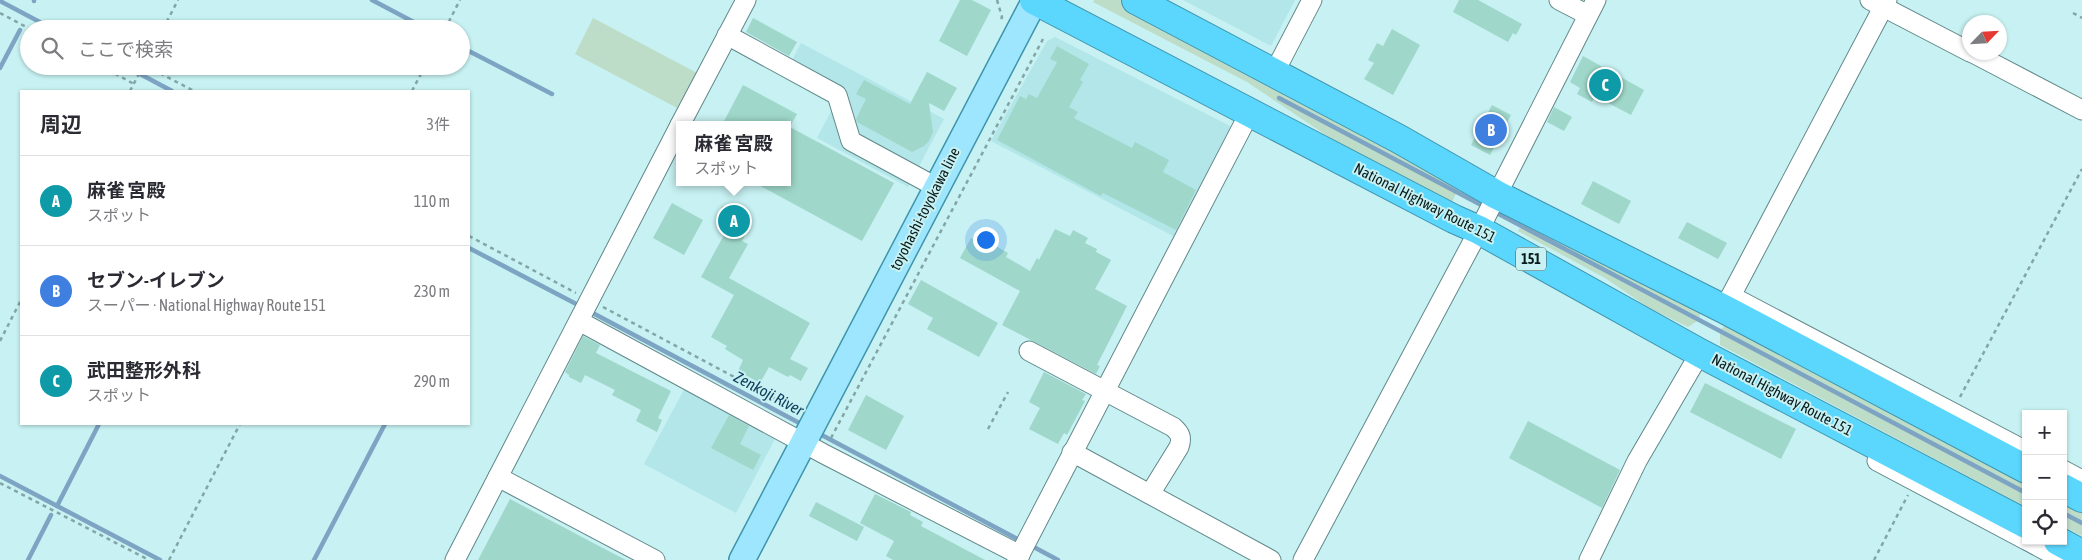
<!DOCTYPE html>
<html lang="ja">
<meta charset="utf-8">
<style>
:root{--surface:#fff;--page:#f2f2f3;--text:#2b2b33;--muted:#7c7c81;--line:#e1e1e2;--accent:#6f5f2c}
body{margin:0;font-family:"Asap Condensed","Noto Sans JP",sans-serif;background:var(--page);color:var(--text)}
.controls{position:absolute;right:15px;bottom:15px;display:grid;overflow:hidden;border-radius:0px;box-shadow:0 1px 4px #0004}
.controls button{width:45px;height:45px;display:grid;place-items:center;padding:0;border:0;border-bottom:1px solid var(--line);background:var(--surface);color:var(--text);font:25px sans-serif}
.compass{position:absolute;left:1962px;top:15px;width:45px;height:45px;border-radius:50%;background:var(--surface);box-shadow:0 1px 4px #0004;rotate:65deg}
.you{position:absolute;left:985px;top:239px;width:18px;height:18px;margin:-12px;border:4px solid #fff;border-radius:50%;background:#1a73e8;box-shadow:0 0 0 8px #1a73e833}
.badge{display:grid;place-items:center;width:32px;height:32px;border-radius:50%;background:var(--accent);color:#fff;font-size:16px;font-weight:700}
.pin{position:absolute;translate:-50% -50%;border:2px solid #fff;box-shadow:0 1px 5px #0006}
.popup{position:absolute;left:676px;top:121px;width:115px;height:65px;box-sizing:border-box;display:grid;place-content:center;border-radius:0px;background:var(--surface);filter:drop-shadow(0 1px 4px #0005);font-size:16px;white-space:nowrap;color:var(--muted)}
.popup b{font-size:19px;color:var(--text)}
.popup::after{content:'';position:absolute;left:50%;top:100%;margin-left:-10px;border:10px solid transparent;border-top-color:var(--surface)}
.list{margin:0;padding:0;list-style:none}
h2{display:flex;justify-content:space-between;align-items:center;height:65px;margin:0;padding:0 20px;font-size:21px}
h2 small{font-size:16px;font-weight:400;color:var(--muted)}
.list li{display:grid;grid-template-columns:32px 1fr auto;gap:15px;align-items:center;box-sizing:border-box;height:90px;padding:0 20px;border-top:1px solid var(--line)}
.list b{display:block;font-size:19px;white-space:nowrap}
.list p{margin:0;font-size:16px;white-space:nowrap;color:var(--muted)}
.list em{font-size:16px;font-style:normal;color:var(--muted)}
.icon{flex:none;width:28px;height:28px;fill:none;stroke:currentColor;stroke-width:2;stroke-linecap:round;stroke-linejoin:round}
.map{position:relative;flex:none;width:2082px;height:560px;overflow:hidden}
.search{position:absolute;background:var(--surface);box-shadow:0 1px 4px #0004;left:20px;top:20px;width:450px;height:55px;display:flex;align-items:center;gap:12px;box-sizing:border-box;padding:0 18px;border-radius:28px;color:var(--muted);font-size:19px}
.panel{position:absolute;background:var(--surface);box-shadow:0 1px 4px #0004;left:20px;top:90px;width:450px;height:335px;border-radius:0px}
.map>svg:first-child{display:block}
.built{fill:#b3e6e9}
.green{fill:#bdddc8}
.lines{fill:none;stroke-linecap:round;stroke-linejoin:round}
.stream{stroke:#7da4c3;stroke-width:4.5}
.building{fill:#9fd8ca}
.minor-casing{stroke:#61888a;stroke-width:21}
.major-casing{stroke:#3f94ad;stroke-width:28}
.highway-casing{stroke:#3f94ad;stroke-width:30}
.path{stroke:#84a5a6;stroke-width:2.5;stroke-dasharray:4 4;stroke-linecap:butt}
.minor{stroke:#fff;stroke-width:19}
.major{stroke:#9de6fd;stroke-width:25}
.highway{stroke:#5bd6fc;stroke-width:28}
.labels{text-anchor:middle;stroke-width:4;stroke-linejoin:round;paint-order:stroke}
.shield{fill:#c7f1f2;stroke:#435a5c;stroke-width:1}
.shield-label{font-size:14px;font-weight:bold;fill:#0a1a1b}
.street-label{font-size:15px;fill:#0a1a1b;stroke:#c7f1f2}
.water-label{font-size:16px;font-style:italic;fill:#0d3d5c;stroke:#c7f1f2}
</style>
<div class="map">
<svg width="2082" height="560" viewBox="0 0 2082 560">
<rect width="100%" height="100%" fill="#c7f1f2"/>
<g class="built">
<path d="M1183,0H1295L1271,46Z"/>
<path d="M1055,37L1232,127L1175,237L991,141L1047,41Z"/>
<path d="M801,43L944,119L908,187L817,138L837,100L785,73Z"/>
<path d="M686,386L777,435L736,513L644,464Z"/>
</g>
<g class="green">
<path d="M1094,0H1121L1306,95L1458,189L1452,202L1348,150L1247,82L1093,2Z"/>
<path d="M593,18L699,74L681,110L575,54Z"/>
<path d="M1527,216L1701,309L1699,320L1688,327L1649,308L1605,278L1518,231Z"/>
<path d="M1727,324L2026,476V507L1720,345V330Z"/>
<path d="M2063,496L2082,506V536L2063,526Z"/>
</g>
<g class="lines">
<g class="stream">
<path d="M372,0L427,29"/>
<path d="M0,1L53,29"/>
<path d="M34,1V0"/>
<path d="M461,47L552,94"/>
<path d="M125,66L172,91"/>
<path d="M0,68L20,30"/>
<path d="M1279,98L1485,207"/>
<path d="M1495,212L2026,493"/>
<path d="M469,248L582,307"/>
<path d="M589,311L805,426"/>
<path d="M818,433L1021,541"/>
<path d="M0,476L160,560"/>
<path d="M57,506L99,424"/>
<path d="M2063,513L2082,523"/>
<path d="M1030,545L1058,560"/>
<path d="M28,560L51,515"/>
<path d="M314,560L385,424"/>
</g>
</g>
<g class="building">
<path d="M960,0H972L991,10L967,56L939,41Z"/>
<path d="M1459,0H1478L1522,24L1516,35L1513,33L1508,42L1453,12Z"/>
<path d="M753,18L797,42L789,56L746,32Z"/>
<path d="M1392,29L1420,45L1393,95L1364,79L1374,63L1368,60L1377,43L1383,46Z"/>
<path d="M1057,46L1089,64L1080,80L1083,82L1069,107L1078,112L1074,118L1132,148L1135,142L1169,160L1163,172L1196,190L1176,230L1103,193L1101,196L997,140L1020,96L1026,99L1029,94L1037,98L1057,62L1050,59Z"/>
<path d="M1583,56L1644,90L1631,115L1595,96L1592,102L1577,94L1580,88L1570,82Z"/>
<path d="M927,72L957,88L944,111L929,103L933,132L929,141L924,146L912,152L857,122L856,119L866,99L856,94L864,80L910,104Z"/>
<path d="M743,85L797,114L791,125H722Z"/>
<path d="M1492,105L1511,115L1490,155L1471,145Z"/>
<path d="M1554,107L1572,117L1564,131L1547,122Z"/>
<path d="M788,126L894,183L862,241L753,182H788Z"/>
<path d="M1593,181L1631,201L1619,224L1581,204Z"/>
<path d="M672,203L703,220L684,255L653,238Z"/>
<path d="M722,206L752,222L742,241L748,244L729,278L810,323L790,359L808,368L801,381L790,375L788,377L769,367L760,383L738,371L743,360L725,349L727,346L711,337L734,295L701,277L729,226L716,219Z"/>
<path d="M1687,222L1727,243L1718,259L1678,238Z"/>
<path d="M1055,229L1070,236L1073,230L1088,238L1085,243L1097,249L1096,252L1111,260L1095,289L1127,306L1097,365L1100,366L1096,374L1002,325L1020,291L960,258L971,238L991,249L994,245L1008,253L1006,257L1030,271L1037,258L1039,260Z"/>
<path d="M921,280L998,323L979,357L927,329L933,318L908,304Z"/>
<path d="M583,336L600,345L596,353L671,391L658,418L662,420L657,432L636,421L641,410L612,395L615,390L585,375L581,383L569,377V375L565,372Z"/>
<path d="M1044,372L1086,394L1082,400L1085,401L1067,435L1064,433L1058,444L1029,429L1040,408L1029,402Z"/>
<path d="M1705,383L1796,429L1781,459L1690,412Z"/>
<path d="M866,395L904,416L886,450L848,430Z"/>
<path d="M729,415L749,426L740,444L761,455L753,470L711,448Z"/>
<path d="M1528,421L1620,470L1602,508L1509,458Z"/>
<path d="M875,494L911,512L910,515L923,522L921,526L985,560H893L886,556L894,541L860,523Z"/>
<path d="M510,499L597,545L626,560H478Z"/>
<path d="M816,502L864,527L857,541L809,516Z"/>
</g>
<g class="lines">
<defs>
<g id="minor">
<path d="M1559,0L1588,15"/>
<path d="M1870,0L1970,52"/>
<path d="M727,35L837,95L851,141L936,187"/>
<path d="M1971,52L2082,110"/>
<path d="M1274,73L1312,0"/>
<path d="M680,125L746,0"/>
<path d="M1731,296L2026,451"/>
<path d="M1724,309L1887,0"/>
<path d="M579,321L824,454L1020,555"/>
<path d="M1029,351L1173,427C1181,434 1182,438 1179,447L1150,494"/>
<path d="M1072,452L1271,560"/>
<path d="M1877,461L2026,540"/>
<path d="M2063,470L2082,480"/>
<path d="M498,477L655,560"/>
<path d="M2028,541L2063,560"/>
<path d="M455,560L680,125"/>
<path d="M1017,560L1250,112"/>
<path d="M1303,560L1479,230L1596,0"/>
<path d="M1589,560L1637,461L1700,353"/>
</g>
<path id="major" d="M742,560L1035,0"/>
<g id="highway">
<path d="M1034,0L1454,219L1479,230L1700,353L2026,524"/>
<path d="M1136,0L1399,139L1497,195L1724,309L2026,469"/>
<path d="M2063,488L2082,498"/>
<path d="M2058,541L2082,554"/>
</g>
</defs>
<use href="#minor" class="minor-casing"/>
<use href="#major" class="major-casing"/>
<use href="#highway" class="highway-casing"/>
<g class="path">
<path d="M997,0L1002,17L1001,20"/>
<path d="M0,13L30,29"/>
<path d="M2073,13L2082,18"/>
<path d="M163,29L178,0"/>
<path d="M445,29L460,0"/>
<path d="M101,66L134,84"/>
<path d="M146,66L194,91"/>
<path d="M130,91L143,66"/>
<path d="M412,91L425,66"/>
<path d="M469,236L576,293"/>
<path d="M603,307L798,411"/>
<path d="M0,341L21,300"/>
<path d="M1960,397L2082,169"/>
<path d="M988,429L1008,392"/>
<path d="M831,438L1043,39"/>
<path d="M0,483L149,560"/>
<path d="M169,560L240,424"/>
<path d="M1874,560L1908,495"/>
</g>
<use href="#minor" class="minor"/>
<use href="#major" class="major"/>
<use href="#highway" class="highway"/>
</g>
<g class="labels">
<rect class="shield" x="1516" y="247.5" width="30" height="23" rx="4"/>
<g class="shield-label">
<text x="1531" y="264">151</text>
</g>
<g class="street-label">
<text transform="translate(1425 203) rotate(27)" y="5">National Highway Route 151</text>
<text transform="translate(925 209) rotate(-63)" y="5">toyohashi-toyokawa line</text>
<text transform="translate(1782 395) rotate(28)" y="5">National Highway Route 151</text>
</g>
<g class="water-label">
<text transform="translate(769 393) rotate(28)" y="6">Zenkoji River</text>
</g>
</g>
</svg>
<div class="controls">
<button>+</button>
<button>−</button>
<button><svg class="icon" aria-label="locate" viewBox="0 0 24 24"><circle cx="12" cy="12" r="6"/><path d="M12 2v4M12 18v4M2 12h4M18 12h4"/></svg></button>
</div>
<svg class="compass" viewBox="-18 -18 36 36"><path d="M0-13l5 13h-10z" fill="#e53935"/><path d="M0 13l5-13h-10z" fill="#7c7c81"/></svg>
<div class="you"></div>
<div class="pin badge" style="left:734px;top:221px;background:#0f9aa8">A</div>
<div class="popup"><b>麻雀 宮殿</b>スポット</div>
<div class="pin badge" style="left:1491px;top:130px;background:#3f7fe0">B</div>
<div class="pin badge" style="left:1605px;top:85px;background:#0f9aa8">C</div>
<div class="search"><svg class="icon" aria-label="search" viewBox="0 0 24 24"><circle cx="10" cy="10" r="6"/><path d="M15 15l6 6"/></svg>ここで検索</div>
<section class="panel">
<h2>周辺<small>3件</small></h2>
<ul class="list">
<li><span class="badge" style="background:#0f9aa8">A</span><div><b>麻雀 宮殿</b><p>スポット</p></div><em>110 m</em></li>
<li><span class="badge" style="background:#3f7fe0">B</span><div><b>セブン-イレブン</b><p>スーパー · National Highway Route 151</p></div><em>230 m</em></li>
<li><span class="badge" style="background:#0f9aa8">C</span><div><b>武田整形外科</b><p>スポット</p></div><em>290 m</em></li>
</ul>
</section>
</div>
